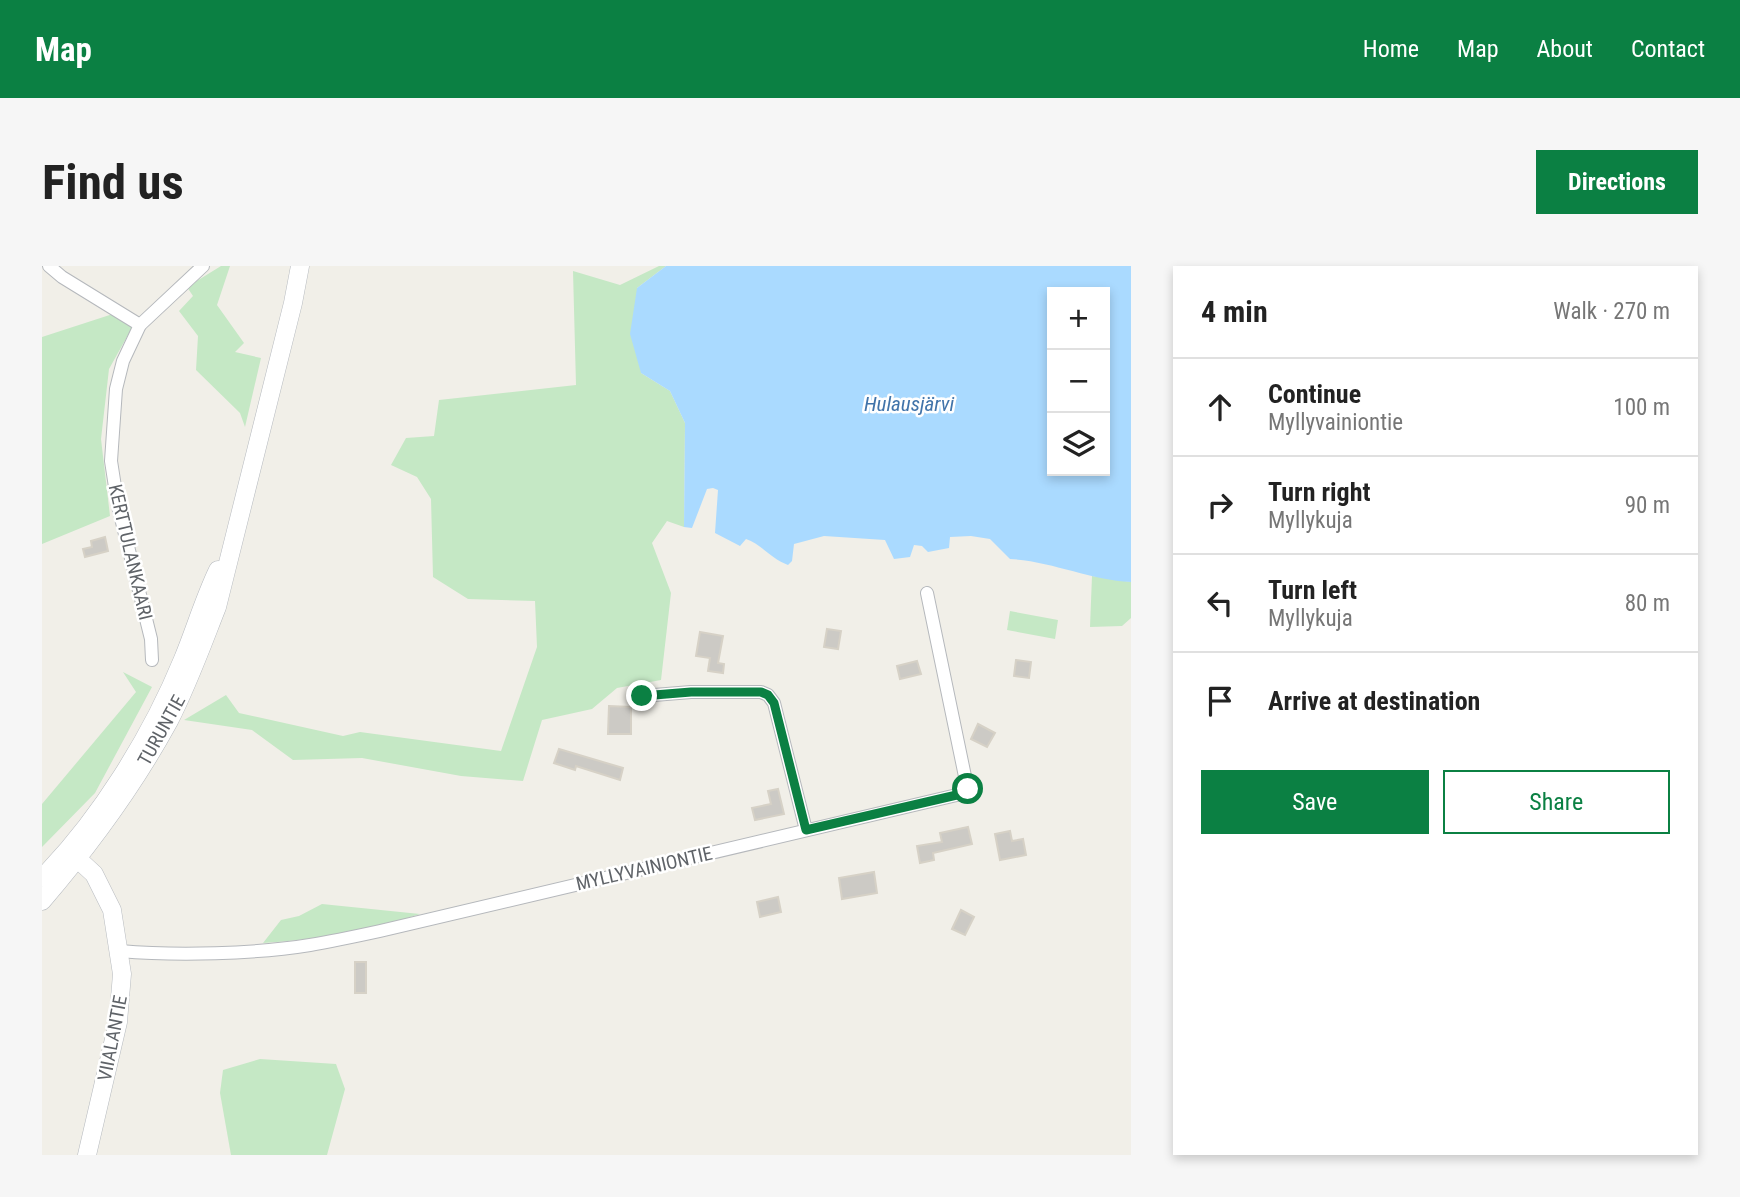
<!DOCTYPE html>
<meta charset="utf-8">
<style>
:root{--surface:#fff;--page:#f6f6f6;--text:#222;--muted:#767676;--line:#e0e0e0;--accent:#0b8043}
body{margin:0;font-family:"Roboto Condensed",sans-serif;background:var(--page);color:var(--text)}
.controls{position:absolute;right:21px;top:21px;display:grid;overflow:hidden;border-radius:0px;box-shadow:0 4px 10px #0003}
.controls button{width:63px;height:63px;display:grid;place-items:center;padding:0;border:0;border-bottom:2px solid var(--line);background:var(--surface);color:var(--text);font:35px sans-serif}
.stop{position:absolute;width:21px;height:21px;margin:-16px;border:5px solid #0b8043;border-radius:50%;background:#fff}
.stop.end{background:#0b8043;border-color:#fff;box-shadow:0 2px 7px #0008}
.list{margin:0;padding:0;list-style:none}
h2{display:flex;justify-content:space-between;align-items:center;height:91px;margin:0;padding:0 28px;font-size:30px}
h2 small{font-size:23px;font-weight:400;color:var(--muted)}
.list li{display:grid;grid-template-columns:46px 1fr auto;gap:21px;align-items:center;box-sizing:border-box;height:98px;padding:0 28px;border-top:2px solid var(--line)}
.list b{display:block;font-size:26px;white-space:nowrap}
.list p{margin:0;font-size:23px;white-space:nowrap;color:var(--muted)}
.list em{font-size:23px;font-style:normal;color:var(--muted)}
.actions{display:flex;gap:14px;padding:21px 28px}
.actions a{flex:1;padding:16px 0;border:2px solid var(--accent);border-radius:0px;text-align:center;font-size:24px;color:var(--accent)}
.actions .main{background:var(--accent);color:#fff}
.icon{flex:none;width:38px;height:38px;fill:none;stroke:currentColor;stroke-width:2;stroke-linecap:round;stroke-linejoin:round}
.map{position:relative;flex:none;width:1089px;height:889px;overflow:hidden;border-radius:0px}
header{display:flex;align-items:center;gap:42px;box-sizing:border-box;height:98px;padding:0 35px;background:var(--accent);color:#fff}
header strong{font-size:33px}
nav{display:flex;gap:38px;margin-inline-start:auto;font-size:24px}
.intro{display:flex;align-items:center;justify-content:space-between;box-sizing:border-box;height:168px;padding:0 42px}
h1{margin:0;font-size:49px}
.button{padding:18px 32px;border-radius:0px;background:var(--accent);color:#fff;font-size:24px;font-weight:700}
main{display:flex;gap:42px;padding:0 42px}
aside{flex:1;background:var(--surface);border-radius:0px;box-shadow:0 4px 10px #0003}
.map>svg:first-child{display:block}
.green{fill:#c5e8c5}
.water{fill:#aadaff;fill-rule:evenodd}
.building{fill:#cccac5;stroke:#d6d1c6;stroke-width:2}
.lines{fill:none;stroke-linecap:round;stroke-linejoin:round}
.street-casing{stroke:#b5b8bc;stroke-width:14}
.secondary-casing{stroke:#b6babf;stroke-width:19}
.street{stroke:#fff;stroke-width:12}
.secondary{stroke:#fff;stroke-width:18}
.route{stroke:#0b8043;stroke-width:9}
.labels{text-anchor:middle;stroke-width:5;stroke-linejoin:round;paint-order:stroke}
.street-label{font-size:19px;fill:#5f6368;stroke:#fff}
.water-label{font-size:21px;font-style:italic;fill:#4174aa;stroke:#fff}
</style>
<header>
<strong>Map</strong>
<nav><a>Home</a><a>Map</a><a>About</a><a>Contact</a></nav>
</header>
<div class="intro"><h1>Find us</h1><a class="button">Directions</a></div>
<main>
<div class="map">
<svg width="1089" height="889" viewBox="0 0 1089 889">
<rect width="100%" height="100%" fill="#f1efe8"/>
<g class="green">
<path d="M179,0H188L175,39L202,77L193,86L219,92L203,161L198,147L154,104L156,70L137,45L151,30L145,21Z"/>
<path d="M617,0H624L595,22L599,107L628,125L643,157L642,261L625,255L610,277L629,327L619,414L575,422L550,443L500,454L481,515L419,510L320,492L251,494L210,464L142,454L184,429L197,447L301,470L318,466L459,485L495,381L493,335L426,333L391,311L389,233L375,211L349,199L364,172L392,170L397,134L534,119L531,5L578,19Z"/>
<path d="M80,45L96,51L67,103L59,173L68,250L0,278V71Z"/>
<path d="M1050,310L1089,316V352L1080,360L1048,361Z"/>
<path d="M968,345L1016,354L1013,373L965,364Z"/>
<path d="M81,406L110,421L53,527L0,581V538L94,426Z"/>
<path d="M280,638L378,648C327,665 274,674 221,677L239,654L257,650Z"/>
<path d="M218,793L294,798L303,823L285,889H189L178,827L181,804Z"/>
</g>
<path class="water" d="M624,0H1089V316C1048,314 1009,295 968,293L948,273L929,270L908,271L907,282L886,286L880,280L872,279L868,291L852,293L843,274L782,270L752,278L750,295L746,299C728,292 719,278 704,273L698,280L673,267L676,224L671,222L665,223L650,262L642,261L643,157L628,125L599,107L588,68L595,22ZM1010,26H1063V205H1010Z"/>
<g class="building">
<path d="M63,271L66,285L43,291L41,283L50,281L49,275Z"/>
<path d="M785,363L799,365L796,383L782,381Z"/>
<path d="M658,366L681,370L676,397L682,398L681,407L666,405L668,392L654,390Z"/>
<path d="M974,394L989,396L987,412L972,410Z"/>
<path d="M875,395L879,408L858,413L855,400Z"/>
<path d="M567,440L589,441V468H566Z"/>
<path d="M936,458L953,467L945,481L929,473Z"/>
<path d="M517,483L581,502L578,514L534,500L533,504L512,497Z"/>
<path d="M736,523L742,548L713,554L710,542L729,538L726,525Z"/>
<path d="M926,561L930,578L891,587L892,594L878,597L875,580L900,576L898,567Z"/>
<path d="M968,565L970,575L981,573L984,589L958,594L953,568Z"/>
<path d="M832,606L835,627L800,633L797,612Z"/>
<path d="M736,631L739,646L718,651L715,636Z"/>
<path d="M919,644L932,651L923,669L910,663Z"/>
<rect x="313" y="696" width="11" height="31"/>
</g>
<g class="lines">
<defs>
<g id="street">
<path d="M7,0L20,11L98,59"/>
<path d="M110,394L109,373L76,240L69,195L74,123L81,95L98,59L161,0"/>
<path d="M600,430L649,426H719L726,429L732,437L764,564"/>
<path d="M78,685C135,690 212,688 268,679C292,675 315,670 338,665L919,528L923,526L925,520L885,327"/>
</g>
<g id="secondary">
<path d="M28,586L52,608L70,644L80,708L76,756L45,889"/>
<path d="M0,612C58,553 109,471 141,393C153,364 162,333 176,304"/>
<path d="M0,635C48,579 92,519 127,455C146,418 160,379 175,341L251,37L258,0"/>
</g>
</defs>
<use href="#street" class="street-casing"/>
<use href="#secondary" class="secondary-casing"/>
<use href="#street" class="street"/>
<use href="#secondary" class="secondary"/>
</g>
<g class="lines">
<path class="route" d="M600,430L649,426H719L726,429L732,437L764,564L919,528L926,523"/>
</g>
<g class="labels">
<g class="street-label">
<text transform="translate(89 286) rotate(77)" y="7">KERTTULANKAARI</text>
<text transform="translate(119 464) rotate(-61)" y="7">TURUNTIE</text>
<text transform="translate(602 602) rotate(-13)" y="7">MYLLYVAINIONTIE</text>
<text transform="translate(70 772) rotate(-79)" y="7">VIIALANTIE</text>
</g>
<g class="water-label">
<text x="867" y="145">Hulausjärvi</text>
</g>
</g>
</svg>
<div class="controls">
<button>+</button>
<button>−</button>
<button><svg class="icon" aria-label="layers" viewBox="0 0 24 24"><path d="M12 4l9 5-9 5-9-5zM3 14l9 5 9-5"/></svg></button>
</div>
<div class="stop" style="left:926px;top:523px"></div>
<div class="stop end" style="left:600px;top:430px"></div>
</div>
<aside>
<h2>4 min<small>Walk · 270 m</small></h2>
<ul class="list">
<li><svg class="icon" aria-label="ahead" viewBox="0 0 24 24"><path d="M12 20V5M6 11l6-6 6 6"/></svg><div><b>Continue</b><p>Myllyvainiontie</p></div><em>100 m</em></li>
<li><svg class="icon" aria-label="right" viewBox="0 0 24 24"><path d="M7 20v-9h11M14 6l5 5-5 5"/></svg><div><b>Turn right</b><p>Myllykuja</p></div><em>90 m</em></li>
<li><svg class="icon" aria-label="left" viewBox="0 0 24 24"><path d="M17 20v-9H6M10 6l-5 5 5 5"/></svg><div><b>Turn left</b><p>Myllykuja</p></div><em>80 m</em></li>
<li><svg class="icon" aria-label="arrive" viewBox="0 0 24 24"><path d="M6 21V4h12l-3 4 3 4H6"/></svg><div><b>Arrive at destination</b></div></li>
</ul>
<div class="actions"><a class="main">Save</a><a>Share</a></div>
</aside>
</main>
